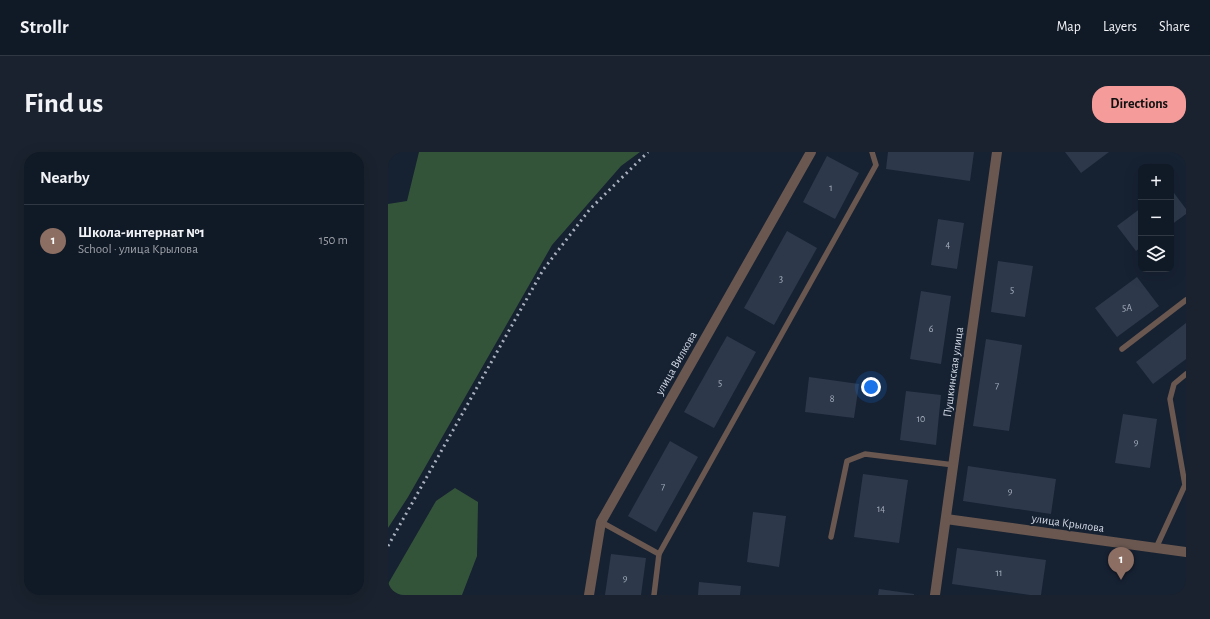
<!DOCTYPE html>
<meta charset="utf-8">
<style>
:root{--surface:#101926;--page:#19222e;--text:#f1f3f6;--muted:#9ca0a7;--line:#303843;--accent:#f59b9a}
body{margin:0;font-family:"Alegreya Sans",sans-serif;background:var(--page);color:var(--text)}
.controls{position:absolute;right:12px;top:12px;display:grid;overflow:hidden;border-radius:8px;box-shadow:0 4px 16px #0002}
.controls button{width:36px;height:36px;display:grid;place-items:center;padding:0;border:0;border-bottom:1px solid var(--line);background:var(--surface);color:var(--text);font:20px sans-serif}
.you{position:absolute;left:483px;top:235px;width:14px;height:14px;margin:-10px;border:3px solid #fff;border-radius:50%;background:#1a73e8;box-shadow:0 0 0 6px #1a73e833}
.badge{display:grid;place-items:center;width:26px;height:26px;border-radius:50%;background:var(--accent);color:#fff;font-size:13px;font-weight:700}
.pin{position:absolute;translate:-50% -33px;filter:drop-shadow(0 1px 2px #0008)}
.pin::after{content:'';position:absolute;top:21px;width:14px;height:12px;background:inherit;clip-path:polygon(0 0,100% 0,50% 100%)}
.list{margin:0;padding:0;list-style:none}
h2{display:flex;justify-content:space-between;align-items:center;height:52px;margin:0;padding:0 16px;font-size:17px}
h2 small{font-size:13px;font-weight:400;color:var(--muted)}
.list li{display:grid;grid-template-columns:26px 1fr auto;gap:12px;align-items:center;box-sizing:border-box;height:72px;padding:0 16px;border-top:1px solid var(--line)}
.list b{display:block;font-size:15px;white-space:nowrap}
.list p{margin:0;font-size:13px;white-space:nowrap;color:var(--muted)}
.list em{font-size:13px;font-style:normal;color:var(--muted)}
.icon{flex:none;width:22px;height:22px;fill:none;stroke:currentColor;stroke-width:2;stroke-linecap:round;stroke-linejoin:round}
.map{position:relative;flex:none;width:798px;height:443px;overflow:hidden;border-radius:16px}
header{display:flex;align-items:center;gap:24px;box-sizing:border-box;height:56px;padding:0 20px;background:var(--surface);border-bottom:1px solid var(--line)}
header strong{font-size:19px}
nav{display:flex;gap:22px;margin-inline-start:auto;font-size:14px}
.intro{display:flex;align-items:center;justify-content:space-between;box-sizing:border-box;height:96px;padding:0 24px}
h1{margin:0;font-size:28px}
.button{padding:10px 18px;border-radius:16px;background:var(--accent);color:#111;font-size:14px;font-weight:700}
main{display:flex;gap:24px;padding:0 24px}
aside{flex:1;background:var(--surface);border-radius:16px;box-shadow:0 4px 16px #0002}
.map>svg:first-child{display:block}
.forest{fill:#34543a}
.building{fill:#2d394b}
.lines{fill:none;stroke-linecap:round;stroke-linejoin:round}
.lane{stroke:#695750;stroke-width:5.5}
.street{stroke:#695750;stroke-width:10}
.rail{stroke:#a9b1be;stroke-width:3;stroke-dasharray:2 4;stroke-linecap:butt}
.labels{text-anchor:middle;stroke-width:4;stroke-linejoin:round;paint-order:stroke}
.number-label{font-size:10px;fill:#a8b0be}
.street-label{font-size:12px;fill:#d1d8e4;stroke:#162132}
</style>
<header>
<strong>Strollr</strong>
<nav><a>Map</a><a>Layers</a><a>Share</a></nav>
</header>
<div class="intro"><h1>Find us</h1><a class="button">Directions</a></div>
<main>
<aside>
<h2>Nearby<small></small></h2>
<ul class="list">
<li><span class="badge" style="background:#8d6e63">1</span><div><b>Школа-интернат №1</b><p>School · улица Крылова</p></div><em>150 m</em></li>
</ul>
</aside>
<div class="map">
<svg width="798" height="443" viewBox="0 0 798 443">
<rect width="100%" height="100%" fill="#162132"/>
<g class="forest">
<path d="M31,0H252L233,14L164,93L20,345L0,376V52L19,49Z"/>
<path d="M67,336L90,350L89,404L74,443H0V432L48,349Z"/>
</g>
<g class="building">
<path d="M500,0H586L582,29L498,17Z"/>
<path d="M677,0H721L693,21Z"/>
<path d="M439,4L471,21L447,67L415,50Z"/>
<path d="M783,37L798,57V62L783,73Z"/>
<path d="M753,56V95L748,99L729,74Z"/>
<path d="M550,67L576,71L569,117L543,113Z"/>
<path d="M399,79L429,96L386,173L356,156Z"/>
<path d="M610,109L645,114L637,165L603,160Z"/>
<path d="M749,125L771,154L729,185L707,156Z"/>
<path d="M533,139L563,144L553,212L522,207Z"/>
<path d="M798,171V207L765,232L748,210Z"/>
<path d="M339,184L368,200L326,276L296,260Z"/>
<path d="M598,187L634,193L621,279L585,274Z"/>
<path d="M421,225L471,232L466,266L417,260Z"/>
<path d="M518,239L553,243L548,293L512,288Z"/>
<path d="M735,262L769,267L762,316L727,311Z"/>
<path d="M282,289L310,305L268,380L240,364Z"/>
<path d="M580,314L668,327L663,362L575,349Z"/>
<path d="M475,322L520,328L511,391L466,385Z"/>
<path d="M365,360L398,364L391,415L359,410Z"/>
<path d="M569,396L658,408L653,443H642L564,432Z"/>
<path d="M223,402L258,406L253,443H217Z"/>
<path d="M311,430L353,434L352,443H310Z"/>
<path d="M491,437L526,442V443H490Z"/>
</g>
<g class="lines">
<g class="lane">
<path d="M734,197L798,148"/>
<path d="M213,370L271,402L266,443"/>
<path d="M443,385L459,309L477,302L566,313"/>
<path d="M768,396L797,333L782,247L786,232L798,222"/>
<path d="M271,402L488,13L484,0"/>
</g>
<g class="street">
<path d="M558,367L798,400"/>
<path d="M201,443L213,370L423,0"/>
<path d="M547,443L609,0"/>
</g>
<path class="rail" d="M0,394L155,118L202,57L260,0"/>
</g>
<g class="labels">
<g class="number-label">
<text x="443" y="39">1</text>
<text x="560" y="96">4</text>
<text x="393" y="130">3</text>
<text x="624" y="141">5</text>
<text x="739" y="159">5А</text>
<text x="543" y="180">6</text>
<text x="332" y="234">5</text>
<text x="609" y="237">7</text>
<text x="444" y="250">8</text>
<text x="533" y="270">10</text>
<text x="748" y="293">9</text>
<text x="275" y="338">7</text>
<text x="622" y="342">9</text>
<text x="493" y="360">14</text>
<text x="611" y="424">11</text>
<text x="237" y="429">9</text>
</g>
<g class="street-label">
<text transform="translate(288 211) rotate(-60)" y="4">улица Вилкова</text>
<text transform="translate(565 220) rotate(-82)" y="4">Пушкинская улица</text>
<text transform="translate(680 371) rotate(8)" y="4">улица Крылова</text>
</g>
</g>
</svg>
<div class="controls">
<button>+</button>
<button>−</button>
<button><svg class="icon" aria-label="layers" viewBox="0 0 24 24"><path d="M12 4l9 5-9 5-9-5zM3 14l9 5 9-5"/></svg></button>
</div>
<div class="you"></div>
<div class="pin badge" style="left:733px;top:428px;background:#8d6e63">1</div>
</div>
</main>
